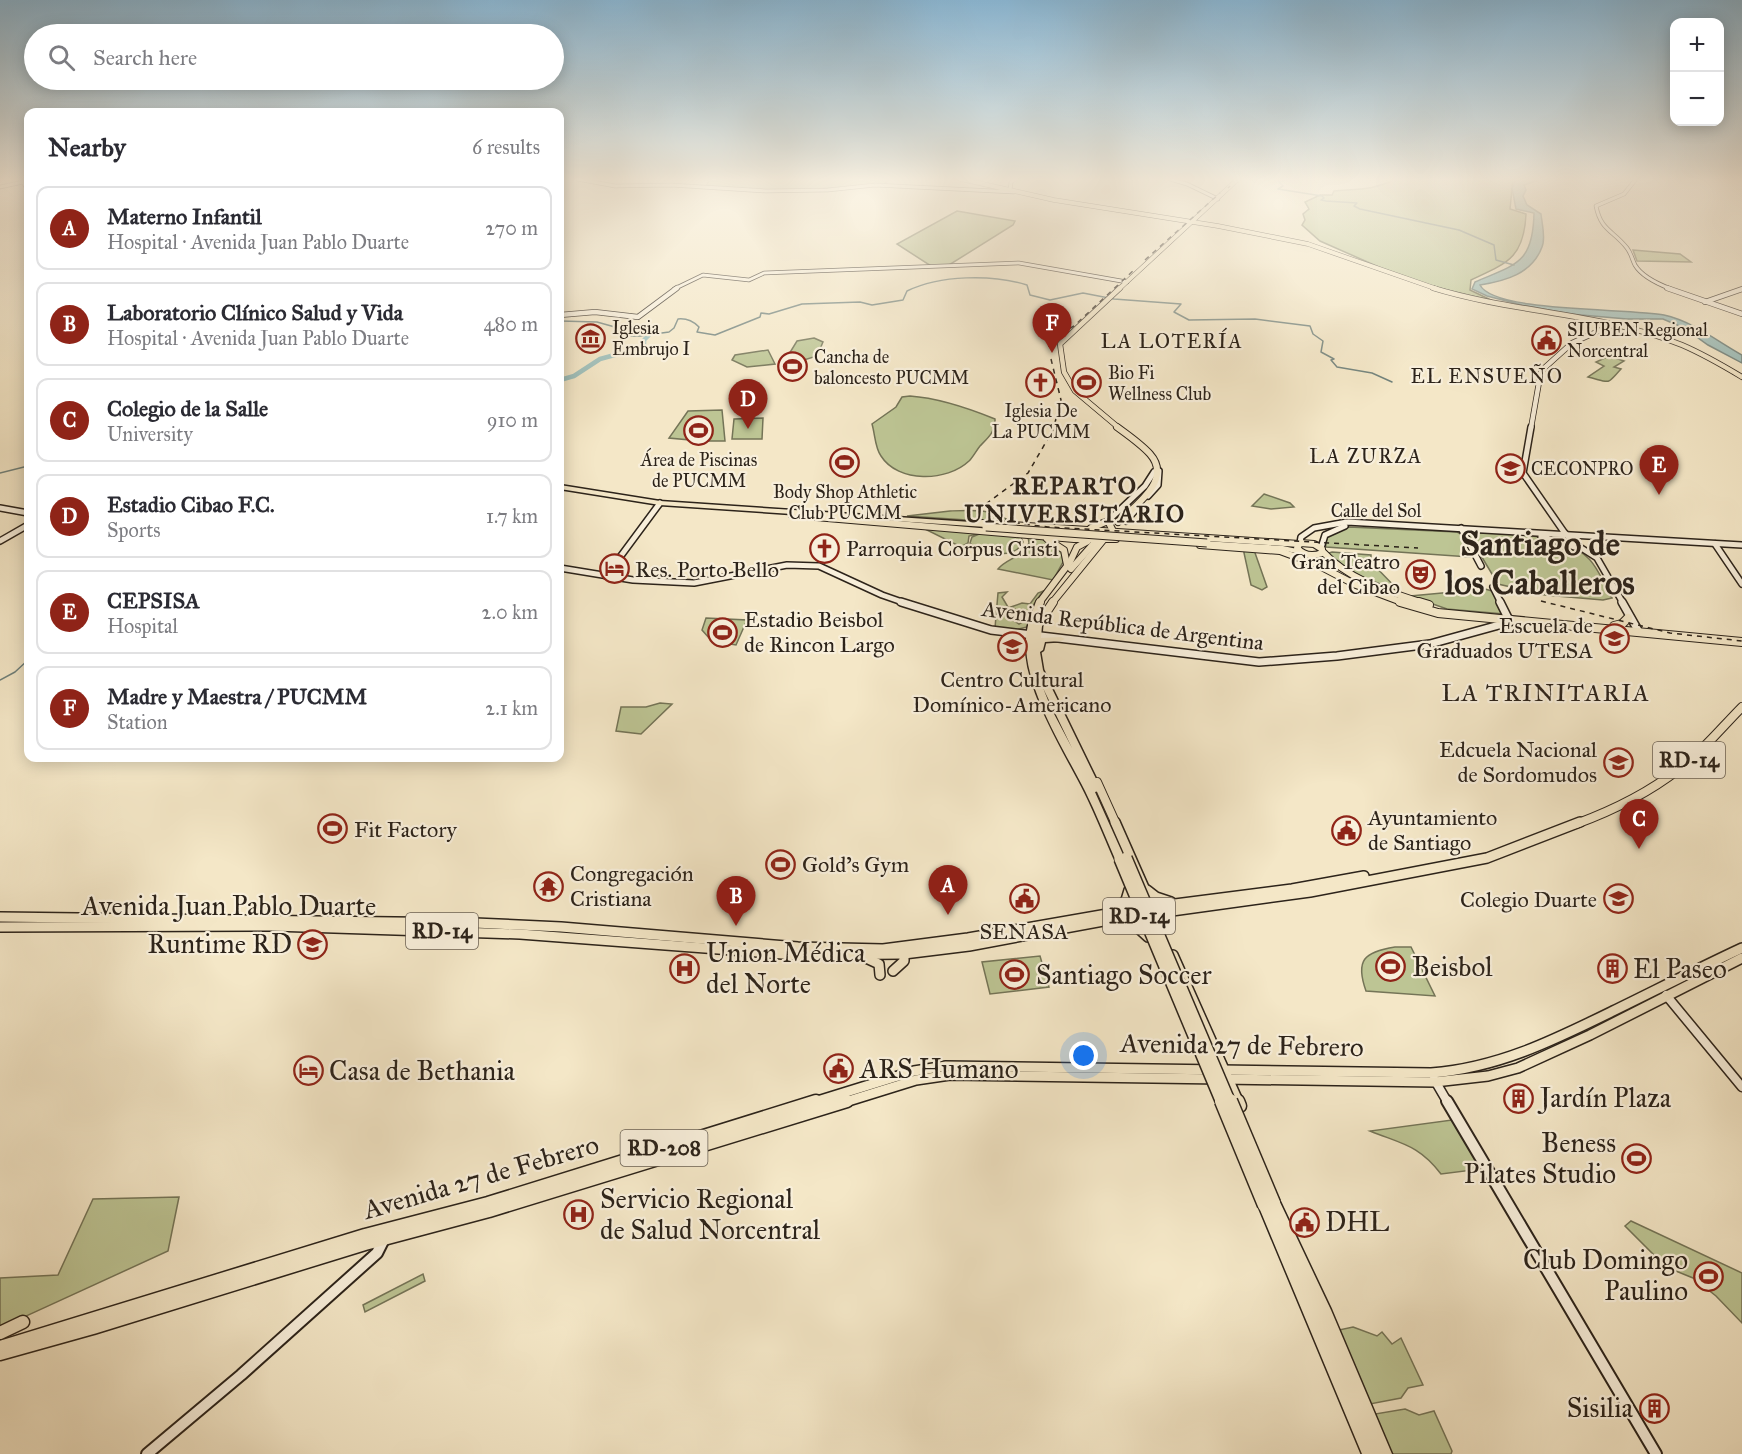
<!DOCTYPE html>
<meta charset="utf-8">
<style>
:root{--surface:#fff;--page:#f2f2f3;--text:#2b2b33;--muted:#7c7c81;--line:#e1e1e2;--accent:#8f2418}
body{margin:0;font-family:"IM FELL Great Primer",serif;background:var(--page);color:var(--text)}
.controls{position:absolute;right:18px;top:18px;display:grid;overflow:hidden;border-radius:12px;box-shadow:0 3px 15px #0003}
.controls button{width:54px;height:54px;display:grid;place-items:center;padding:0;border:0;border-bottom:2px solid var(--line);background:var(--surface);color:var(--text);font:30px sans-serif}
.you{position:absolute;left:1084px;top:1056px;width:21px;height:21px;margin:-15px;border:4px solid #fff;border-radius:50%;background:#1a73e8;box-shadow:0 0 0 9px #1a73e833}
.badge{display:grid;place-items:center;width:39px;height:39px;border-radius:50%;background:var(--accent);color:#fff;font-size:20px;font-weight:700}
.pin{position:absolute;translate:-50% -50px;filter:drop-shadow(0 2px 3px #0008)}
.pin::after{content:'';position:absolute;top:32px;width:21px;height:18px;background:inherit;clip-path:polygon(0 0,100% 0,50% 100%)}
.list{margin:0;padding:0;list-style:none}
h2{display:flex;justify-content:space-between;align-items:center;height:78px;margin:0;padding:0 24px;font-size:26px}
h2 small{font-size:20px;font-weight:400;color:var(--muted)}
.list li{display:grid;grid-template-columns:39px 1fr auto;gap:18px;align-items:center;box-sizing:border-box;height:84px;margin:0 12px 12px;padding:0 12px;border:2px solid var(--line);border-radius:12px}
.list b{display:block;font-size:22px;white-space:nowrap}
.list p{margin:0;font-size:20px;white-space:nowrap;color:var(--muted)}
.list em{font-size:20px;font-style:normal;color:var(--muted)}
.icon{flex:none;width:33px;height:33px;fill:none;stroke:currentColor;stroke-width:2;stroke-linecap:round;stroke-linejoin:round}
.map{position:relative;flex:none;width:1742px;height:1454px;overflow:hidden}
.search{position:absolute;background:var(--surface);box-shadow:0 3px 15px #0003;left:24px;top:24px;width:540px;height:66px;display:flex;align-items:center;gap:15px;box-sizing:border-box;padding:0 21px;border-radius:33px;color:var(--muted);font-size:22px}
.panel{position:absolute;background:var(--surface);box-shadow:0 3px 15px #0003;left:24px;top:108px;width:540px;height:654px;border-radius:12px}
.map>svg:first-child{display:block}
.green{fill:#bdc594;stroke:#747457;stroke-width:1.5}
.water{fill:#9dbfbb;stroke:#70817b;stroke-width:1.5}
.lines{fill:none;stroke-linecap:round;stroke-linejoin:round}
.stream{stroke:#70817b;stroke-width:1.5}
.river{stroke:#9dbfbb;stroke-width:4.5}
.secondary-far5-casing{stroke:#2c231a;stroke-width:4.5}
.secondary-far4-casing{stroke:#2c231a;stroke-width:6}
.secondary-far3-casing{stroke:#2c231a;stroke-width:8}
.secondary-far2-casing{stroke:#2c231a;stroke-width:10}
.secondary-far1-casing{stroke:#2c231a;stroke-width:11}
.secondary-casing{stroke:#2c231a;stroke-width:14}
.primary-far5-casing{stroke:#2c231a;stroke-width:5}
.primary-far4-casing{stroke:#2c231a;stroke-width:6}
.primary-far3-casing{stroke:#2c231a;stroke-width:8}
.primary-far2-casing{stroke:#2c231a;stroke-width:10}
.primary-far1-casing{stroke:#2c231a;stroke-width:12}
.primary-casing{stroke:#2c231a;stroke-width:15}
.highway-casing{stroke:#2c231a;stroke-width:3}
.secondary-far5{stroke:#f8efdb;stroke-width:3}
.secondary-far4{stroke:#f8efdb;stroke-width:4.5}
.secondary-far3{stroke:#f8efdb;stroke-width:5}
.secondary-far2{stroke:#f8efdb;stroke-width:7}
.secondary-far1{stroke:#f8efdb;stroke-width:8}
.secondary{stroke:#f8efdb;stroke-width:10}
.primary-far5{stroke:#f4e7c7;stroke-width:4}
.primary-far4{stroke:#f4e7c7;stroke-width:4.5}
.primary-far3{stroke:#f4e7c7;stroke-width:6}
.primary-far2{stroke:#f4e7c7;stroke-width:8}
.primary-far1{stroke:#f4e7c7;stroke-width:9}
.primary{stroke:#f4e7c7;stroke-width:12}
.highway{fill:#f4e7c7;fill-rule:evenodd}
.rail{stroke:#2c231a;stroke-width:1.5;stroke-dasharray:5 5;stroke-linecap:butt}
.highway-bridge-far2-casing{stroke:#2c231a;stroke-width:9;stroke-linecap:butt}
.highway-bridge-far1-casing{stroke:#2c231a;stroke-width:14;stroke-linecap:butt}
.highway-bridge-casing{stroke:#2c231a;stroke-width:17;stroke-linecap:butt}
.highway-bridge-far2{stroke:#f4e7c7;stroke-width:7}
.highway-bridge-far1{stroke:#f4e7c7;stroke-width:11}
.highway-bridge{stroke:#f4e7c7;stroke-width:14}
.labels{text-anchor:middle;stroke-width:4.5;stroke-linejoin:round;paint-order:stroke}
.far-poi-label{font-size:18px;fill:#2c231a;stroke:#f8efdb;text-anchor:start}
.far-street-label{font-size:18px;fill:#2c231a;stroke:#f8efdb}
.far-neighbourhood-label{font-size:20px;letter-spacing:1.5px;fill:#2c231a;stroke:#f8efdb}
.shield{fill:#f8efdb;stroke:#696054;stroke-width:1.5}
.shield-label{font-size:21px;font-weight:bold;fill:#2c231a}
.poi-label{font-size:22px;fill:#2c231a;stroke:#f8efdb;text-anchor:start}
.street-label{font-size:22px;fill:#2c231a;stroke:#f8efdb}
.far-district-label{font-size:24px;font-weight:bold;letter-spacing:1.5px;fill:#2c231a;stroke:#f8efdb}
.neighbourhood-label{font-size:24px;letter-spacing:1.5px;fill:#2c231a;stroke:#f8efdb}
.near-street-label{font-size:27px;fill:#2c231a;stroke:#f8efdb}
.near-poi-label{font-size:27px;fill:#2c231a;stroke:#f8efdb;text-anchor:start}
.town-label{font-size:34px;font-weight:bold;fill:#2c231a;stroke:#f8efdb}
</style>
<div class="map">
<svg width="1742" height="1454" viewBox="0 0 1742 1454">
<rect width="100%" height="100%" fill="#f4e7c7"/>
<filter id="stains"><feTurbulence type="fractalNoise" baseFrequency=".00333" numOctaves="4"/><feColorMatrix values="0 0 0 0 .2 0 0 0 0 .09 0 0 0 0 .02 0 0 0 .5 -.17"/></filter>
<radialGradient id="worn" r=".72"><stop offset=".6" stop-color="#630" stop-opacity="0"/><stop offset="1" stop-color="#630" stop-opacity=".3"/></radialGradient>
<g class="green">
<path d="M710,179H890L883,185L781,191L706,186Z"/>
<path d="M1395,179H1513L1510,209L1526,214C1524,258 1507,263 1471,280L1470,290L1493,301L1435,287L1381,268L1320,241L1302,225L1305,220L1303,214L1309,209L1305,202L1320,195H1332L1334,191C1355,189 1376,190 1395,179Z"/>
<path d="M957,211L1015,221L1013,225L949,265L931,266L897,244Z"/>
<path d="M1633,250L1680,254L1691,262L1637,261Z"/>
<path d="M814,338L823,342L817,356L804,360L790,356L789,354L797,341Z"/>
<path d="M768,350L775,364L747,367L732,360L735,355Z"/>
<path d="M1609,356L1624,361L1614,367L1621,369C1606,385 1612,383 1588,377L1604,366L1596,362Z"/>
<path d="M910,396C939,398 968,408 995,419C996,431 988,438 980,446C976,451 973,457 969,461C947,482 898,483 881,456C875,448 875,434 872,424L896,407L902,397Z"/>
<path d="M722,410L725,441H701L669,438L688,411Z"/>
<path d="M763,418L762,439H732L734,419Z"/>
<path d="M1264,494L1290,503L1294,507L1271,509L1252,506Z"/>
<path d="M950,511C970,510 996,508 1011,523L907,516Z"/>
<path d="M1349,527L1457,532L1461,534L1472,554L1470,557L1326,547L1325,541L1329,535L1338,530Z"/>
<path d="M923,528L1020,535L1023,542C1016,560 980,555 970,543L972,537L984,532L969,536L968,543L961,547Z"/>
<path d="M1470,532C1505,535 1561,531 1588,558C1598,567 1605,586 1612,598L1603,600L1545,595L1498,584L1468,534Z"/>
<path d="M1028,537L1046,540L1061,550L1063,562L1053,580L998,569C1007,558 1024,557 1029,543Z"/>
<path d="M1254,550L1267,587L1262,590L1251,585L1244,553V551Z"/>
<path d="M1332,552L1371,555V558L1369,560L1400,592L1355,574L1330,556L1329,553Z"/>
<path d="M1485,589L1492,591L1504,614L1447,609L1410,596Z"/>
<path d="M1043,591L1034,604L1027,627L1019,629L1021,631L995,628L998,593L1007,592L1002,597L1008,607L1005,609L1011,619L1019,624L1024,621V614L1011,607L1022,603L1030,604L1038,593Z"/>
<path d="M706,618L747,620L736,645L717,642L709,638L702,630Z"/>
<path d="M660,703L672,704L641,734L616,731L621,707H646Z"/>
<path d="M1395,947H1411L1435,996L1366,991C1355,960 1364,952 1395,947Z"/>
<path d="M1040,956L1049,987L990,994L982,962Z"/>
<path d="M1452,1120L1481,1169L1441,1174C1419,1145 1402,1144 1370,1131Z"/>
<path d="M179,1197L168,1251L0,1328V1278L58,1275L93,1199Z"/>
<path d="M1631,1221L1742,1273V1323L1716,1296L1693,1278L1666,1267L1625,1226Z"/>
<path d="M423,1274L425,1281L365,1312L363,1305Z"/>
<path d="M1353,1327L1377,1336L1382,1332L1392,1344L1401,1338L1423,1385L1408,1388L1401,1398L1370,1404L1339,1330Z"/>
<path d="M1405,1409L1419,1415L1434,1411L1452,1451L1451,1454H1392L1375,1414Z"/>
</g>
<path class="water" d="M1516,179H1542L1524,185L1526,190L1523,196L1527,205L1541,214C1542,224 1546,238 1542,247C1532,274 1505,281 1480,285C1494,313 1631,308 1664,315C1692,321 1717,341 1742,355V363L1708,345L1684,328L1663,319H1627L1570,314L1522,305L1487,296L1472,289L1475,282C1516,264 1533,264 1534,213L1516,209L1512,188Z"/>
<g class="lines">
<g class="stream">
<path d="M1289,179L1279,182L1283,186L1278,189L1322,196L1324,198L1321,200L1326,201L1357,203L1354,206L1360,209L1459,230L1494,245L1496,260L1514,265"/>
<path d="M560,321L597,322L622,329L631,336H640L669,332L674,328L678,319C687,318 693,321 699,327L697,332L715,335L760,317L761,313L769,314L802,304L860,302L872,305L903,300L907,291C940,275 992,274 1027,285L1030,295L1050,300L1083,293L1114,299L1181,304L1174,312L1189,320L1255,319L1310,326L1313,334L1323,341L1321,352L1334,359L1331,360L1337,367L1372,373L1392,382"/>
<path d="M0,473L28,466"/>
<path d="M0,680L15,672L28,660"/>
</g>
<path class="river" d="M560,380L574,376L600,359L644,347V340L649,335"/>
<defs>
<g id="secondary-far5">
<path d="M21,179L28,190"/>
<path d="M577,179L615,186L671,185L766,191L828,190L875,185L1014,192"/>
<path d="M1170,179L1187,184L1218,199"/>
<path d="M1636,179L1624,194L1596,206C1601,231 1613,230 1627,248C1631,253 1632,259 1635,265C1642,277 1658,284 1671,289"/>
<path d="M0,187L23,182"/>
<path d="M1006,191L1010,190L1011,182L1015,179"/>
<path d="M674,289L703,275L749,280L764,273L1019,263L1127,282"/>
</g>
<g id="secondary-far4">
<path d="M1667,288L1742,314"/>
<path d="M1705,302L1742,289"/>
<path d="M560,315L595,312L638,317L677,288"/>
<path d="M1531,428L1541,371L1572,343L1612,325"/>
</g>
<g id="secondary-far3">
<path d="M1531,427L1523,473L1564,532L1575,544L1597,558L1623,603"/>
<path d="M1148,496L1158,485L1159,471"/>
<path d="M0,508L28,513"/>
<path d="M1108,521L1145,486L1154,472"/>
<path d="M1126,521L1138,507"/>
<path d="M1461,528L1481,566"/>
<path d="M1541,536L1574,547"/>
<path d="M0,541L28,525"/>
<path d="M1300,543L1301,537L1314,528L1347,522L1742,545"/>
<path d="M1715,544L1742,584"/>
<path d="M1321,548L1325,535L1345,526"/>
<path d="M560,568L633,580L694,583L787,565L819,566L882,595L905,603"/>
<path d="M606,576L660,503"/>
<path d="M1493,587L1501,603"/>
</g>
<g id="secondary-far2">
<path d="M901,602L991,630L1259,662L1337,656L1430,644L1510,622L1500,602"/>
<path d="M1622,602L1639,632"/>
</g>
<g id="secondary-far1">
<path d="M1666,995L1742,1087"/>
<path d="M1434,1079L1448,1103"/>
</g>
<g id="secondary">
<path d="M1447,1101L1656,1454"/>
<path d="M147,1454L241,1375L377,1253L384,1239"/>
</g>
<g id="primary-far5">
<path d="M961,179L1054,200L1218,226L1308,244L1437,289"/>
<path d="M1119,289L1238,179"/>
</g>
<g id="primary-far4">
<path d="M1433,288C1514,313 1603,313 1682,345C1703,354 1722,365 1742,377"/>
<path d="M1119,428L1075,391L1064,372L1060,344L1120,288"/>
</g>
<g id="primary-far3">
<path d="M1117,427C1128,435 1141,444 1150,454C1173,480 1135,506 1118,522"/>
<path d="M792,515L1074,539H1116"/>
<path d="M982,523L1299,544"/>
<path d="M1091,528L1108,521L1114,533"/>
<path d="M1047,539L1064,550L1067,565"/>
<path d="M1300,543L1314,544L1322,549V553C1312,557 1304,556 1297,548Z"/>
<path d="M1200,545L1280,551L1315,564"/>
<path d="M1322,551C1349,580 1386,591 1423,603"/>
<path d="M1312,562L1356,585L1404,603"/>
<path d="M1071,569L1096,541"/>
<path d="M1039,603L1070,562L1077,547L1088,541"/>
<path d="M1052,603L1104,539"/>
</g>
<g id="primary-far2">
<path d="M1400,602L1438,613L1742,642"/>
<path d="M1419,602L1429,605"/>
<path d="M1032,624L1040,602"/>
<path d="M1038,625L1053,602"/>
<path d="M1614,626L1622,624L1628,618"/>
<path d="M1097,782L1116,824"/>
<path d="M1576,824C1614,810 1647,794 1679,769C1702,752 1722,727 1742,707"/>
</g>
<g id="primary-far1">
<path d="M1115,822L1153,908"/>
<path d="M1147,890L1156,897L1171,902"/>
<path d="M1116,910L1126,900L1129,890"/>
<path d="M0,917L475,923L561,927L798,947L883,949L968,938L1136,909L1292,889L1364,876"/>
<path d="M1119,921L1137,927L1148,937"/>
<path d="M0,927L273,926L520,934L796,955L904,954L969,946L1114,919L1310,892L1487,858L1580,822"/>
<path d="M1162,928L1163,921L1171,911"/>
<path d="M1173,955L1239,1103"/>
<path d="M866,958L879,964L880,975"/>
<path d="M893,971L904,961V951"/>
<path d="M811,1103L914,1071L946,1066L1431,1073C1498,1068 1554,1040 1613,1011C1656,990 1699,968 1742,948"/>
<path d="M842,1103L916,1080L950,1075L1435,1082L1488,1076L1518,1068L1590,1035L1742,958"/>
</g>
<g id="primary">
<path d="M1238,1101L1240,1106"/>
<path d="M0,1333L23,1322"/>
<path d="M0,1347L365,1235L488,1203L816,1101"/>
<path d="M0,1354L93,1328L365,1244L489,1211L847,1101"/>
</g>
<g id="highway">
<path d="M21,179H25L28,184V187H27Z"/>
<path d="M560,485L660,501L986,523L990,525L986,527L660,505L560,489Z"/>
<path d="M1204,541L1283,546L1302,550L1303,552L1299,554L1283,550L1207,545H1204Z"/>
<path d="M1029,622L1041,623L1042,625L1041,638L1061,637L1065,639L1061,641L1045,642L1043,650L1040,652L1043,670L1101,789L1099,791L1095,792L1125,859L1124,862H1116L1115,859C1105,836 1096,813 1085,791C1063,747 1013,672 1029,622ZM1043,688L1072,748L1052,710Z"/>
<path d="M1273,1196L1278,1198L1331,1310L1392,1454H1362L1258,1205L1260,1200L1265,1198L1268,1200Z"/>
</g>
</defs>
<use href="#secondary-far5" class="secondary-far5-casing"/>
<use href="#secondary-far4" class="secondary-far4-casing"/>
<use href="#secondary-far3" class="secondary-far3-casing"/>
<use href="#secondary-far2" class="secondary-far2-casing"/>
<use href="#secondary-far1" class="secondary-far1-casing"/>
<use href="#secondary" class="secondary-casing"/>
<use href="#primary-far5" class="primary-far5-casing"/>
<use href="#primary-far4" class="primary-far4-casing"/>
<use href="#primary-far3" class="primary-far3-casing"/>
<use href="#primary-far2" class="primary-far2-casing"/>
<use href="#primary-far1" class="primary-far1-casing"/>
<use href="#primary" class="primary-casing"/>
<use href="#highway" class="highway-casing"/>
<use href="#secondary-far5" class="secondary-far5"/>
<use href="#secondary-far4" class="secondary-far4"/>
<use href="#secondary-far3" class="secondary-far3"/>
<use href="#secondary-far2" class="secondary-far2"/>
<use href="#secondary-far1" class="secondary-far1"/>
<use href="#secondary" class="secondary"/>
<use href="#primary-far5" class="primary-far5"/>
<use href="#primary-far4" class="primary-far4"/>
<use href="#primary-far3" class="primary-far3"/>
<use href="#primary-far2" class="primary-far2"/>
<use href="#primary-far1" class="primary-far1"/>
<use href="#primary" class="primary"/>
<use href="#highway" class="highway"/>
<g class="rail">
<path d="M1228,188L1230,186"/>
<path d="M1145,260L1220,193"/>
<path d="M1049,347L1050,340L1074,326L1135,269"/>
<path d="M1051,359L1061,400L1053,430L1028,473L987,503V507C1003,524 1026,524 1048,527L1418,548"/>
<path d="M1541,601L1670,633L1742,641"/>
</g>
<defs>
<path id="highway-bridge-far2" d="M986,527L1207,543"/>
<g id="highway-bridge-far1">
<path d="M1126,858L1230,1103"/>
<path d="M1120,859L1222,1103"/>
</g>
<g id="highway-bridge">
<path d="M1222,1101L1265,1205"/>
<path d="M1230,1101L1273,1203"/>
</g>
</defs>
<use href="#highway-bridge-far2" class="highway-bridge-far2-casing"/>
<use href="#highway-bridge-far1" class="highway-bridge-far1-casing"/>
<use href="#highway-bridge" class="highway-bridge-casing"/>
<use href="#highway-bridge-far2" class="highway-bridge-far2"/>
<use href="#highway-bridge-far1" class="highway-bridge-far1"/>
<use href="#highway-bridge" class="highway-bridge"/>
</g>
<linearGradient id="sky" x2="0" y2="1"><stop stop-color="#8ab8d6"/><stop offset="0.47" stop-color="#faf4e6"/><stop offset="1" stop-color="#faf4e6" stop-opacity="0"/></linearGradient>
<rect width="1742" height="382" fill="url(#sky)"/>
<defs>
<symbol id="museum-ring" viewBox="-11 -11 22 22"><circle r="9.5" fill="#f8efdb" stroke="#8f2418" stroke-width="1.5"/><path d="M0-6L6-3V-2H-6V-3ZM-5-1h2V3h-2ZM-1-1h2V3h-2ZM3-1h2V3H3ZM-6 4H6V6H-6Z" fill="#8f2418"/></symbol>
<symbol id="civic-ring" viewBox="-11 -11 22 22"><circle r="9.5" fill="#f8efdb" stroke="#8f2418" stroke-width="1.5"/><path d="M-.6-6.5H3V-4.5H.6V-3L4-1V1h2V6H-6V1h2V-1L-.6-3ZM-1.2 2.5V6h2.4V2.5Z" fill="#8f2418"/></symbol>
<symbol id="stadium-ring" viewBox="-11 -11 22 22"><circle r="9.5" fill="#f8efdb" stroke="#8f2418" stroke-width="1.5"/><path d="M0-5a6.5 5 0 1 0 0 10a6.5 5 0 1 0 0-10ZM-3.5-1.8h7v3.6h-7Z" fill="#8f2418"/></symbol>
<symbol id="church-ring" viewBox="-11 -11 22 22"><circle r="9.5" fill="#f8efdb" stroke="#8f2418" stroke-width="1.5"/><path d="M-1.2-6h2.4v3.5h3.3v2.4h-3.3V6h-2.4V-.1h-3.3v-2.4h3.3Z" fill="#8f2418"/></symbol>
<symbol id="school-ring" viewBox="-11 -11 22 22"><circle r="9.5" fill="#f8efdb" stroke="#8f2418" stroke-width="1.5"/><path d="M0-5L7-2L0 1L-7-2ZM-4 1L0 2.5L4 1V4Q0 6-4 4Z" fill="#8f2418"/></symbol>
<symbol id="hotel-ring" viewBox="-11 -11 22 22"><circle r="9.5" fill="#f8efdb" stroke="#8f2418" stroke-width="1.5"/><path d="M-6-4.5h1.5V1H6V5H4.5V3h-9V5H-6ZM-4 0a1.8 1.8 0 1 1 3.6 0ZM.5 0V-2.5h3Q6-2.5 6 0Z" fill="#8f2418"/></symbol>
<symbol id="theatre-ring" viewBox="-11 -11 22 22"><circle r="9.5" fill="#f8efdb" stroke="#8f2418" stroke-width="1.5"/><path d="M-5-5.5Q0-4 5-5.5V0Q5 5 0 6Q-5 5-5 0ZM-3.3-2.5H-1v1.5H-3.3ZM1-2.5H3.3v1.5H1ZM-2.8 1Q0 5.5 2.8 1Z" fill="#8f2418"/></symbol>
<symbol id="temple-ring" viewBox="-11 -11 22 22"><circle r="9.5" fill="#f8efdb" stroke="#8f2418" stroke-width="1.5"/><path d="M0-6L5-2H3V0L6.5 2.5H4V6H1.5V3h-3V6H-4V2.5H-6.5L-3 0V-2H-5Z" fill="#8f2418"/></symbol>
<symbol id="university-ring" viewBox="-11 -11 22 22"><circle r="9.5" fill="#f8efdb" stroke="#8f2418" stroke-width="1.5"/><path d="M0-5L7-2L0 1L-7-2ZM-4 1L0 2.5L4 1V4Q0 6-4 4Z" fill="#8f2418"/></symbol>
<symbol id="hospital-ring" viewBox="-11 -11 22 22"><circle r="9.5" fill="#f8efdb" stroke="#8f2418" stroke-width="1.5"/><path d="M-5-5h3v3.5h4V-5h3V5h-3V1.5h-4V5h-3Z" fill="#8f2418"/></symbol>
<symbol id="building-ring" viewBox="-11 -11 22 22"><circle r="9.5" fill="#f8efdb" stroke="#8f2418" stroke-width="1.5"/><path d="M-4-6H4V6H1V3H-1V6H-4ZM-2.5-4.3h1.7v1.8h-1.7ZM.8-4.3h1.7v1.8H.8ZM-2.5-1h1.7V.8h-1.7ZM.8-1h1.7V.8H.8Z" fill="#8f2418"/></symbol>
</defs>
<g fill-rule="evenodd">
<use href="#museum-ring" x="574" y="322" width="33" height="33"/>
<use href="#civic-ring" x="1530" y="324" width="33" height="33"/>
<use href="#stadium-ring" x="776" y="350" width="33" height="33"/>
<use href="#church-ring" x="1024" y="366" width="33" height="33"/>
<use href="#stadium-ring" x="1070" y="366" width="33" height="33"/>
<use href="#stadium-ring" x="682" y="414" width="33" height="33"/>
<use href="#stadium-ring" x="828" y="446" width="33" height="33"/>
<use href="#school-ring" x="1494" y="452" width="33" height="33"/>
<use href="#church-ring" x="808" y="532" width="33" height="33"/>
<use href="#hotel-ring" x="598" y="552" width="33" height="33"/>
<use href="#theatre-ring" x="1404" y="558" width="33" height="33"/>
<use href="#stadium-ring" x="706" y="616" width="33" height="33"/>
<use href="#school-ring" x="1598" y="622" width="33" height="33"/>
<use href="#school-ring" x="996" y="630" width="33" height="33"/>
<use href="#school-ring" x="1602" y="746" width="33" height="33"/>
<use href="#stadium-ring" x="316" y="812" width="33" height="33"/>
<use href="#civic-ring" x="1330" y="814" width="33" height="33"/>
<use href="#stadium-ring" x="764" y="848" width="33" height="33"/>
<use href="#temple-ring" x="532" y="870" width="33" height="33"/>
<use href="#civic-ring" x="1008" y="882" width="33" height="33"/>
<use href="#university-ring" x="1602" y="882" width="33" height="33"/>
<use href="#school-ring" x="296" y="928" width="33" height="33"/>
<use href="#stadium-ring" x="1374" y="950" width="33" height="33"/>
<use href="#hospital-ring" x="668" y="952" width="33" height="33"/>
<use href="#building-ring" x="1596" y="952" width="33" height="33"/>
<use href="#stadium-ring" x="998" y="958" width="33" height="33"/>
<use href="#civic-ring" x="822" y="1052" width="33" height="33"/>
<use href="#hotel-ring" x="292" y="1054" width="33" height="33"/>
<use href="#building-ring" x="1502" y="1082" width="33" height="33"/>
<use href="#stadium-ring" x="1620" y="1142" width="33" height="33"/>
<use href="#hospital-ring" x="562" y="1198" width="33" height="33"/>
<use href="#civic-ring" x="1288" y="1206" width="33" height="33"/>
<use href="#stadium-ring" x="1692" y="1260" width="33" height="33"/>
<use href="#building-ring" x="1638" y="1392" width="33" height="33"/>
</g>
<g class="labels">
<g class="far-poi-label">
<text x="612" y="334">Iglesia<tspan x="612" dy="21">Embrujo I</tspan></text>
<text x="1567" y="336">SIUBEN Regional<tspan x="1567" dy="21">Norcentral</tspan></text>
<text x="814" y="363">Cancha de<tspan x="814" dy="21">baloncesto PUCMM</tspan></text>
<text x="1108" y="379">Bio Fi<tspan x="1108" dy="21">Wellness Club</tspan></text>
<text x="1041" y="417" text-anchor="middle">Iglesia De<tspan x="1041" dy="21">La PUCMM</tspan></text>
<text x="699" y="466" text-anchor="middle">Área de Piscinas<tspan x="699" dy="21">de PUCMM</tspan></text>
<text x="1531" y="475">CECONPRO</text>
<text x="845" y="498" text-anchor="middle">Body Shop Athletic<tspan x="845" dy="21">Club PUCMM</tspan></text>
</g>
<g class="far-street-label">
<text x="1376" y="517">Calle del Sol</text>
</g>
<g class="far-neighbourhood-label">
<text x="1172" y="348">LA LOTERÍA</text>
<text x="1487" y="383">EL ENSUEÑO</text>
<text x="1366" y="463">LA ZURZA</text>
</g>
<g class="shield">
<rect x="1653" y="742" width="72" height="36" rx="4.5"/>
<rect x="1103" y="898" width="72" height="36" rx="4.5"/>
<rect x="406" y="913" width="72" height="36" rx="4.5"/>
<rect x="620.5" y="1130" width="87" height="36" rx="4.5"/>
</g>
<g class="shield-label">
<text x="1689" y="767">RD-14</text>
<text x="1139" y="923">RD-14</text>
<text x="442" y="938">RD-14</text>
<text x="664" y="1155">RD-208</text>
</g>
<g class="poi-label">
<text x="846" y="556">Parroquia Corpus Cristi</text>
<text x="1400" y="569" text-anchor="end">Gran Teatro<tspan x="1400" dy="25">del Cibao</tspan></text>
<text x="635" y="577">Res. Porto Bello</text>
<text x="744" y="627">Estadio Beisbol<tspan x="744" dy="25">de Rincon Largo</tspan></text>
<text x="1593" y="633" text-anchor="end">Escuela de<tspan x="1593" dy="25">Graduados UTESA</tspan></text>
<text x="1012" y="687" text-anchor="middle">Centro Cultural<tspan x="1012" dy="25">Domínico-Americano</tspan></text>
<text x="1597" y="757" text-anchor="end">Edcuela Nacional<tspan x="1597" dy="25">de Sordomudos</tspan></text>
<text x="1368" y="825">Ayuntamiento<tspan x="1368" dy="25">de Santiago</tspan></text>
<text x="354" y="837">Fit Factory</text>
<text x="802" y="872">Gold's Gym</text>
<text x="570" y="881">Congregación<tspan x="570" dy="25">Cristiana</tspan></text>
<text x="1597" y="907" text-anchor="end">Colegio Duarte</text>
<text x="1024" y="939" text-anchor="middle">SENASA</text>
</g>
<g class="street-label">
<text transform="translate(1123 625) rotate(7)" y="8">Avenida República de Argentina</text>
</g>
<g class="far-district-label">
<text x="1075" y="494">REPARTO<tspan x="1075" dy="28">UNIVERSITARIO</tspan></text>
</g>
<g class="neighbourhood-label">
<text x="1546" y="701">LA TRINITARIA</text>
</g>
<g class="near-street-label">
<text x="229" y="915">Avenida Juan Pablo Duarte</text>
<text transform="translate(1242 1045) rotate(1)" y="9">Avenida 27 de Febrero</text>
<text transform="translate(481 1177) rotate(-16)" y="9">Avenida 27 de Febrero</text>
</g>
<g class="near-poi-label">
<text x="292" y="953" text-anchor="end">Runtime RD</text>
<text x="706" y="962">Union Médica<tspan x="706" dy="31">del Norte</tspan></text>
<text x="1412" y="976">Beisbol</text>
<text x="1633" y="978">El Paseo</text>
<text x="1036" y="984">Santiago Soccer</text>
<text x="860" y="1078">ARS Humano</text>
<text x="329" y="1080">Casa de Bethania</text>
<text x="1540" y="1107">Jardín Plaza</text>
<text x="1616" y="1152" text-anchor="end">Beness<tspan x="1616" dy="31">Pilates Studio</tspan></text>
<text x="600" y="1208">Servicio Regional<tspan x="600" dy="31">de Salud Norcentral</tspan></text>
<text x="1325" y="1231">DHL</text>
<text x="1688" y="1269" text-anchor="end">Club Domingo<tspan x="1688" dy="31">Paulino</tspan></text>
<text x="1633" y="1417" text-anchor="end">Sisilia</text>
</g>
<g class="town-label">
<text x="1540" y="555">Santiago de<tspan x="1540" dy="39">los Caballeros</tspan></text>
</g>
</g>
<rect width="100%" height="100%" filter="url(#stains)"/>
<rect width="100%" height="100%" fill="url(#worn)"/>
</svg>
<div class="controls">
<button>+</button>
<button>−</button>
</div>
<div class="you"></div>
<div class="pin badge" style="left:948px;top:915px">A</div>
<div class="pin badge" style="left:736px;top:926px">B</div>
<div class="pin badge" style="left:1639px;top:849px">C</div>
<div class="pin badge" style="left:748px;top:429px">D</div>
<div class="pin badge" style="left:1659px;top:495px">E</div>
<div class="pin badge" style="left:1052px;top:353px">F</div>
<div class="search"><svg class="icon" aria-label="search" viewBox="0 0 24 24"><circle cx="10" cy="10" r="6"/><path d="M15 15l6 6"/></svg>Search here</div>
<section class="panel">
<h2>Nearby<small>6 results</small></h2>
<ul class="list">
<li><span class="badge">A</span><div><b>Materno Infantil</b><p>Hospital · Avenida Juan Pablo Duarte</p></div><em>270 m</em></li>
<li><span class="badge">B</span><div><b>Laboratorio Clínico Salud y Vida</b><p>Hospital · Avenida Juan Pablo Duarte</p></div><em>480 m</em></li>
<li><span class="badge">C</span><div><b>Colegio de la Salle</b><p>University</p></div><em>910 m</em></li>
<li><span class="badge">D</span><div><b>Estadio Cibao F.C.</b><p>Sports</p></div><em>1.7 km</em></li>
<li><span class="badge">E</span><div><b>CEPSISA</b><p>Hospital</p></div><em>2.0 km</em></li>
<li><span class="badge">F</span><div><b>Madre y Maestra / PUCMM</b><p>Station</p></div><em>2.1 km</em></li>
</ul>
</section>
</div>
